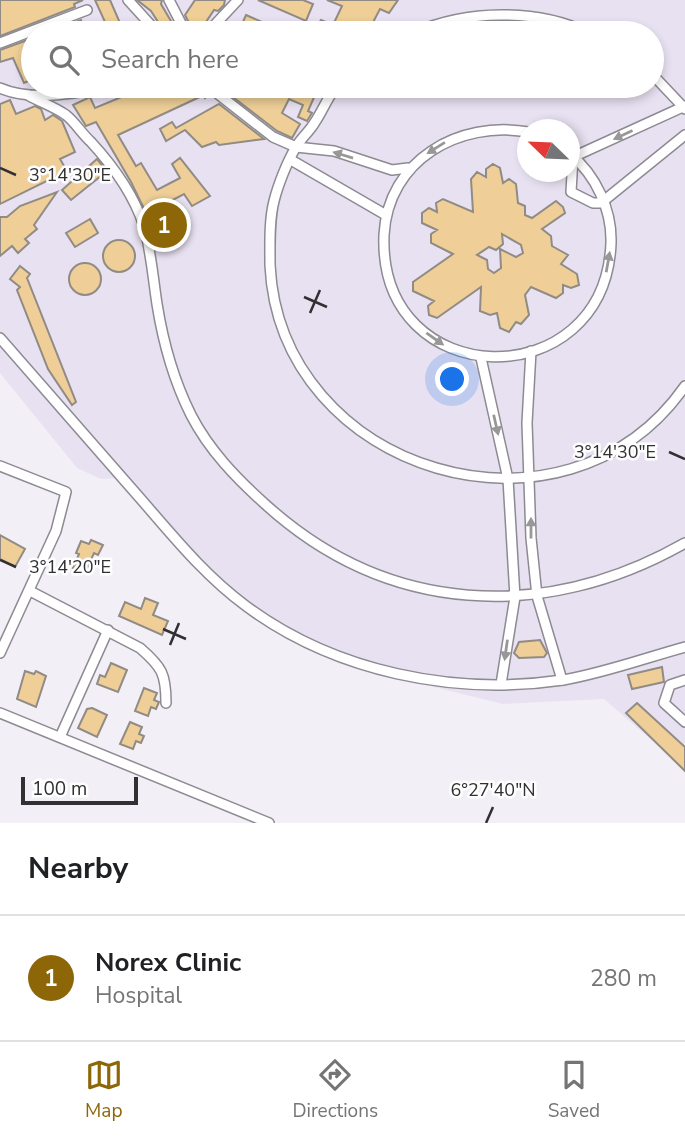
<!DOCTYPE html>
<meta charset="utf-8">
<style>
:root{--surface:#fff;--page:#f2f2f2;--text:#202124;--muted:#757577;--line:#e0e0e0;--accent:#8d6608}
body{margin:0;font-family:"Nunito Sans",sans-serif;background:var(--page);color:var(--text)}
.compass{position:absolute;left:517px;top:119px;width:63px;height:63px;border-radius:50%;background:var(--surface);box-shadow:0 4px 10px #0003;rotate:293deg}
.scale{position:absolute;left:21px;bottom:18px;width:117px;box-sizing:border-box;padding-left:7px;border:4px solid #313033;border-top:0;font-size:19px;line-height:24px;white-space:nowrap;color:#313033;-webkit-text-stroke:5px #fefefe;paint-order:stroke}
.you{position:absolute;left:453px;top:380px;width:24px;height:24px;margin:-18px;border:5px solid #fff;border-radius:50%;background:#1a73e8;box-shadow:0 0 0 10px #1a73e833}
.badge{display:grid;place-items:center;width:46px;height:46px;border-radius:50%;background:var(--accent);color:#fff;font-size:23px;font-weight:700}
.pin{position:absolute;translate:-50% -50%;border:4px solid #fff;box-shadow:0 2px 7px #0006}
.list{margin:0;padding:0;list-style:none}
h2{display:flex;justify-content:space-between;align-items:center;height:91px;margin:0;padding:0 28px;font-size:30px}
h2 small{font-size:23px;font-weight:400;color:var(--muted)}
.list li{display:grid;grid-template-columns:46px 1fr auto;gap:21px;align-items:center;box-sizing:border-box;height:126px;padding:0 28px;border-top:2px solid var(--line)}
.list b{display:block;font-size:26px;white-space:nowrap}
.list p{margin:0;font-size:23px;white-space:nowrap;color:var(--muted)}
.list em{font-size:23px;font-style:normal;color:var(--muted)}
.icon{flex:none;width:38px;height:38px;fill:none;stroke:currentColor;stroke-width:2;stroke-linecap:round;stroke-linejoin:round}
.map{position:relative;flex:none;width:685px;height:823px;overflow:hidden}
.search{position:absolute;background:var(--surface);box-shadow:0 4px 10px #0003;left:21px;right:21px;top:21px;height:77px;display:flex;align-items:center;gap:18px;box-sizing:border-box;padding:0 24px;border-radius:38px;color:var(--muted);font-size:26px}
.sheet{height:217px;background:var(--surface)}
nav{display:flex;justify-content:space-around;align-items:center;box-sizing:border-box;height:98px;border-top:2px solid var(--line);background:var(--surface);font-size:19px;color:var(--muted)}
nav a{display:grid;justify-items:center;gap:4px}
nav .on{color:var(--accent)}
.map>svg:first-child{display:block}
.built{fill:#e8e1f1;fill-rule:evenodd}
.building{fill:#efcf97;stroke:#908b84;stroke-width:2;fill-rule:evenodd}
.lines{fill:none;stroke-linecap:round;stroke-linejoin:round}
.minor-casing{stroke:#8d8a92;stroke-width:12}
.minor{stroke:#fff;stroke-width:9}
.oneway{fill:#989899}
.ticks{fill:none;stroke:#313033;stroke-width:2.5}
.ticks-label{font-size:18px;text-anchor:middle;fill:#313033;stroke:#fefefe;stroke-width:5;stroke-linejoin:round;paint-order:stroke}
</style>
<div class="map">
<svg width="685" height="823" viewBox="0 0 685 823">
<rect width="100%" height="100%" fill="#f3eff7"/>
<path class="built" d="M0,0H685V649L633,668L685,653V769L604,699L503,704L389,676L305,642L231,595L182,550L116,478L101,479L77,468L0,373ZM33,33H652V86H33ZM528,130H570V172H528Z"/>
<g class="building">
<path d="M0,0H83L74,4L75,7L0,36Z"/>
<path d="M95,0H110L123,30L137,24L141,33H110Z"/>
<path d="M137,0H162L161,4L178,33H165L151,11Z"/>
<path d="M195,0H225L224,5L218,11L214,10L202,28L189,23L185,15Z"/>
<path d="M258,0H303L313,4L306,21Z"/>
<path d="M327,0H398L389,13L380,9L370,28L366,26L362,33H312L321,20L333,25L342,6Z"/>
<path d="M246,15L269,25L293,33H238Z"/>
<path d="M81,20L86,33H45Z"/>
<path d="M33,38V53L28,55L33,66V79L24,83L13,58L0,62V50Z"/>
<path d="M148,86H212L211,93L205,98L204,95L118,135L136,166L141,163L157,190L180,178L172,164L180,158L210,196L192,206L184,194L163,205L170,219L153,227L131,182L96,122L86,126L73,105L90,97L95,108Z"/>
<path d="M226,86H319L308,111L312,113L307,121L298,117L303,105L289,99L282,113L300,124L292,138L277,131L225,91Z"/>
<path d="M10,100L16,114L35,106L41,109L45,120L53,115L62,121L75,152L60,159L67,171L0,204V104Z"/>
<path d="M219,104L264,139L219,145L216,142L202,147L185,130L166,141L160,129L172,122L176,128Z"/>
<path d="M97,159L107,171L71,200L62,190Z"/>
<path d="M493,164L500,168L503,183L509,179L516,184L518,203L525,206V215L532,218L556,201L563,207L565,213L542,229L551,236L552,246L568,255L561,264L577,274L579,285L571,288L563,285V293L556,298L531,287L525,295L529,315L521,324L516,322L509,332L500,328L497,313L490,315L480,311L481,287L437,318L429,315L428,306L434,301L413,291V282L453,254L431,243V234L437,230L422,223V213L429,208L437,212L436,203L443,199L473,212L471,179L477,172L486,177V169ZM502,234L521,245L523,253L516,257L500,249L501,268L494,273L488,269L487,260L477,255L489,247L496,250L503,244Z"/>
<path d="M57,192L34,225L37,229L25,239L29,243L18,253L12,246L0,256V217H7L20,206Z"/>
<path d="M90,219L98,233L75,247L66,233Z"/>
<circle cx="119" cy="256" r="16"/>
<circle cx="85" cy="279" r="16"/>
<path d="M20,266L30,274L27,278L76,402L72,405L48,369L17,290L20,287L10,279Z"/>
<path d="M0,535L25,549L15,567L0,559Z"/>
<path d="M91,540L103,545L98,555L94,553L85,573L73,568L79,554L76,553L81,541L89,544Z"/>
<path d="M145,598L158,603L153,615L168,621L162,635L119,616L125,602L141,609Z"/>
<path d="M540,640L547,653L544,657L519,658L514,653L519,642Z"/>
<path d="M111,663L127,670L118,692L97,684L100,675L105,677Z"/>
<path d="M662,667L664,682L632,689L628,675Z"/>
<path d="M25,671L34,674L36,671L46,676L36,707L17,699Z"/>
<path d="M144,688L157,693L154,700L159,702L156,709L151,707L148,716L135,711Z"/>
<path d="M637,703L685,747V771L626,713Z"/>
<path d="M92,708L107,715L97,737L78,728L87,709Z"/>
<path d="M130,722L142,727L139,734L144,736L141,743L136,741L133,749L120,744Z"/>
</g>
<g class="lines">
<defs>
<g id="minor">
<path d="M128,0L158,33"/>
<path d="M169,0L186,33"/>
<path d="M207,33L238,0"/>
<path d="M414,33C466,10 536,8 588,33"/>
<path d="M0,43L87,10"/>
<path d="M652,74L685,109"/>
<path d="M219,86L218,94L273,137L296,147L334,151L392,170L408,168"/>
<path d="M337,86C328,96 323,110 315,122C310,131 301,138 296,147C287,162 278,185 274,201C269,221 270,244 270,265C280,473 565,558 685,386"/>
<path d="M0,88C32,102 77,94 110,86"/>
<path d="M28,95C40,102 55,107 66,115C75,122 82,134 91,142C114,167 133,193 144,226C151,251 153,278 157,304C163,342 174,381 191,415C209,450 236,478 265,504C387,615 544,623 685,543"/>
<path d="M685,106L573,157L571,192L593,203H601L685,135"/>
<path d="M528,132C459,120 388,160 384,235C378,394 605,398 611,243C612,210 596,175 570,154"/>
<path d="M291,160L386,215"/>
<path d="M0,338C46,391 93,444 139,497C173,536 204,575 246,606C335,672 454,696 563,680C604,673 645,658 685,647"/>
<path d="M531,351L527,423L531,538L537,596L562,680"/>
<path d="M481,358L508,479L515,597L501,684"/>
<path d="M0,466L66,492L56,531L0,653"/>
<path d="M30,591L140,648C162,667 166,674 166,703"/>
<path d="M685,680L670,685L664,703L685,722"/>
<path d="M0,713L269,823"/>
<path d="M60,737L108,630"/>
</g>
</defs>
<use href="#minor" class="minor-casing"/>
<use href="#minor" class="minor"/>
</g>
<defs><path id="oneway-solid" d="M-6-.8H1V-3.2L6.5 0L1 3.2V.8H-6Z" transform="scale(1.75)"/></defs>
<g class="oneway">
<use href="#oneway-solid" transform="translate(623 135) rotate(155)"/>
<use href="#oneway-solid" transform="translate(436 148) rotate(148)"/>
<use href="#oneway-solid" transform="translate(343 155) rotate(-163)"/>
<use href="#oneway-solid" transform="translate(608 262) rotate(-80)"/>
<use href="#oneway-solid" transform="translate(435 339) rotate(35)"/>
<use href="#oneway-solid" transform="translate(496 425) rotate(77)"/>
<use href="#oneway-solid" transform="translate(531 528) rotate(-90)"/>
<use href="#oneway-solid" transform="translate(506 650) rotate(98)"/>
</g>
<path class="ticks" d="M0,168L16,175M304,297L327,307M310,313L320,290M669,452L685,459M0,560L16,567M163,629L186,639M170,645L179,623M486,823L493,807"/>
<g class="ticks-label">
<text x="70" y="181">3°14'30"E</text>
<text x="615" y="458">3°14'30"E</text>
<text x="70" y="573">3°14'20"E</text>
<text x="493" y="796">6°27'40"N</text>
</g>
</svg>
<svg class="compass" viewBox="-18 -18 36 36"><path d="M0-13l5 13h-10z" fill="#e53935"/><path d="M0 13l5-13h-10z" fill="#757577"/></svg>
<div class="scale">100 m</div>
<div class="you"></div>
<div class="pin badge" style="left:164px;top:225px">1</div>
<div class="search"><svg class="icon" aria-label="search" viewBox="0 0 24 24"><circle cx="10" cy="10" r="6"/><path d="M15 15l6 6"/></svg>Search here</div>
</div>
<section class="sheet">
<h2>Nearby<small></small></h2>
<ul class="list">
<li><span class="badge">1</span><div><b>Norex Clinic</b><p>Hospital</p></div><em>280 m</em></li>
</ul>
</section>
<nav>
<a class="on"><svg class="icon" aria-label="map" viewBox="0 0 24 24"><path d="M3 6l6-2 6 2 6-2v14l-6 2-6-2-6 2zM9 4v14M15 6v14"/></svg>Map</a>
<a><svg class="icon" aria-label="directions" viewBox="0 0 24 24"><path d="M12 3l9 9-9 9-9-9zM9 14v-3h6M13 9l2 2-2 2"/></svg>Directions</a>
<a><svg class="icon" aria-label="saved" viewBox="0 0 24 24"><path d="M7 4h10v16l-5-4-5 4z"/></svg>Saved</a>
</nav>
